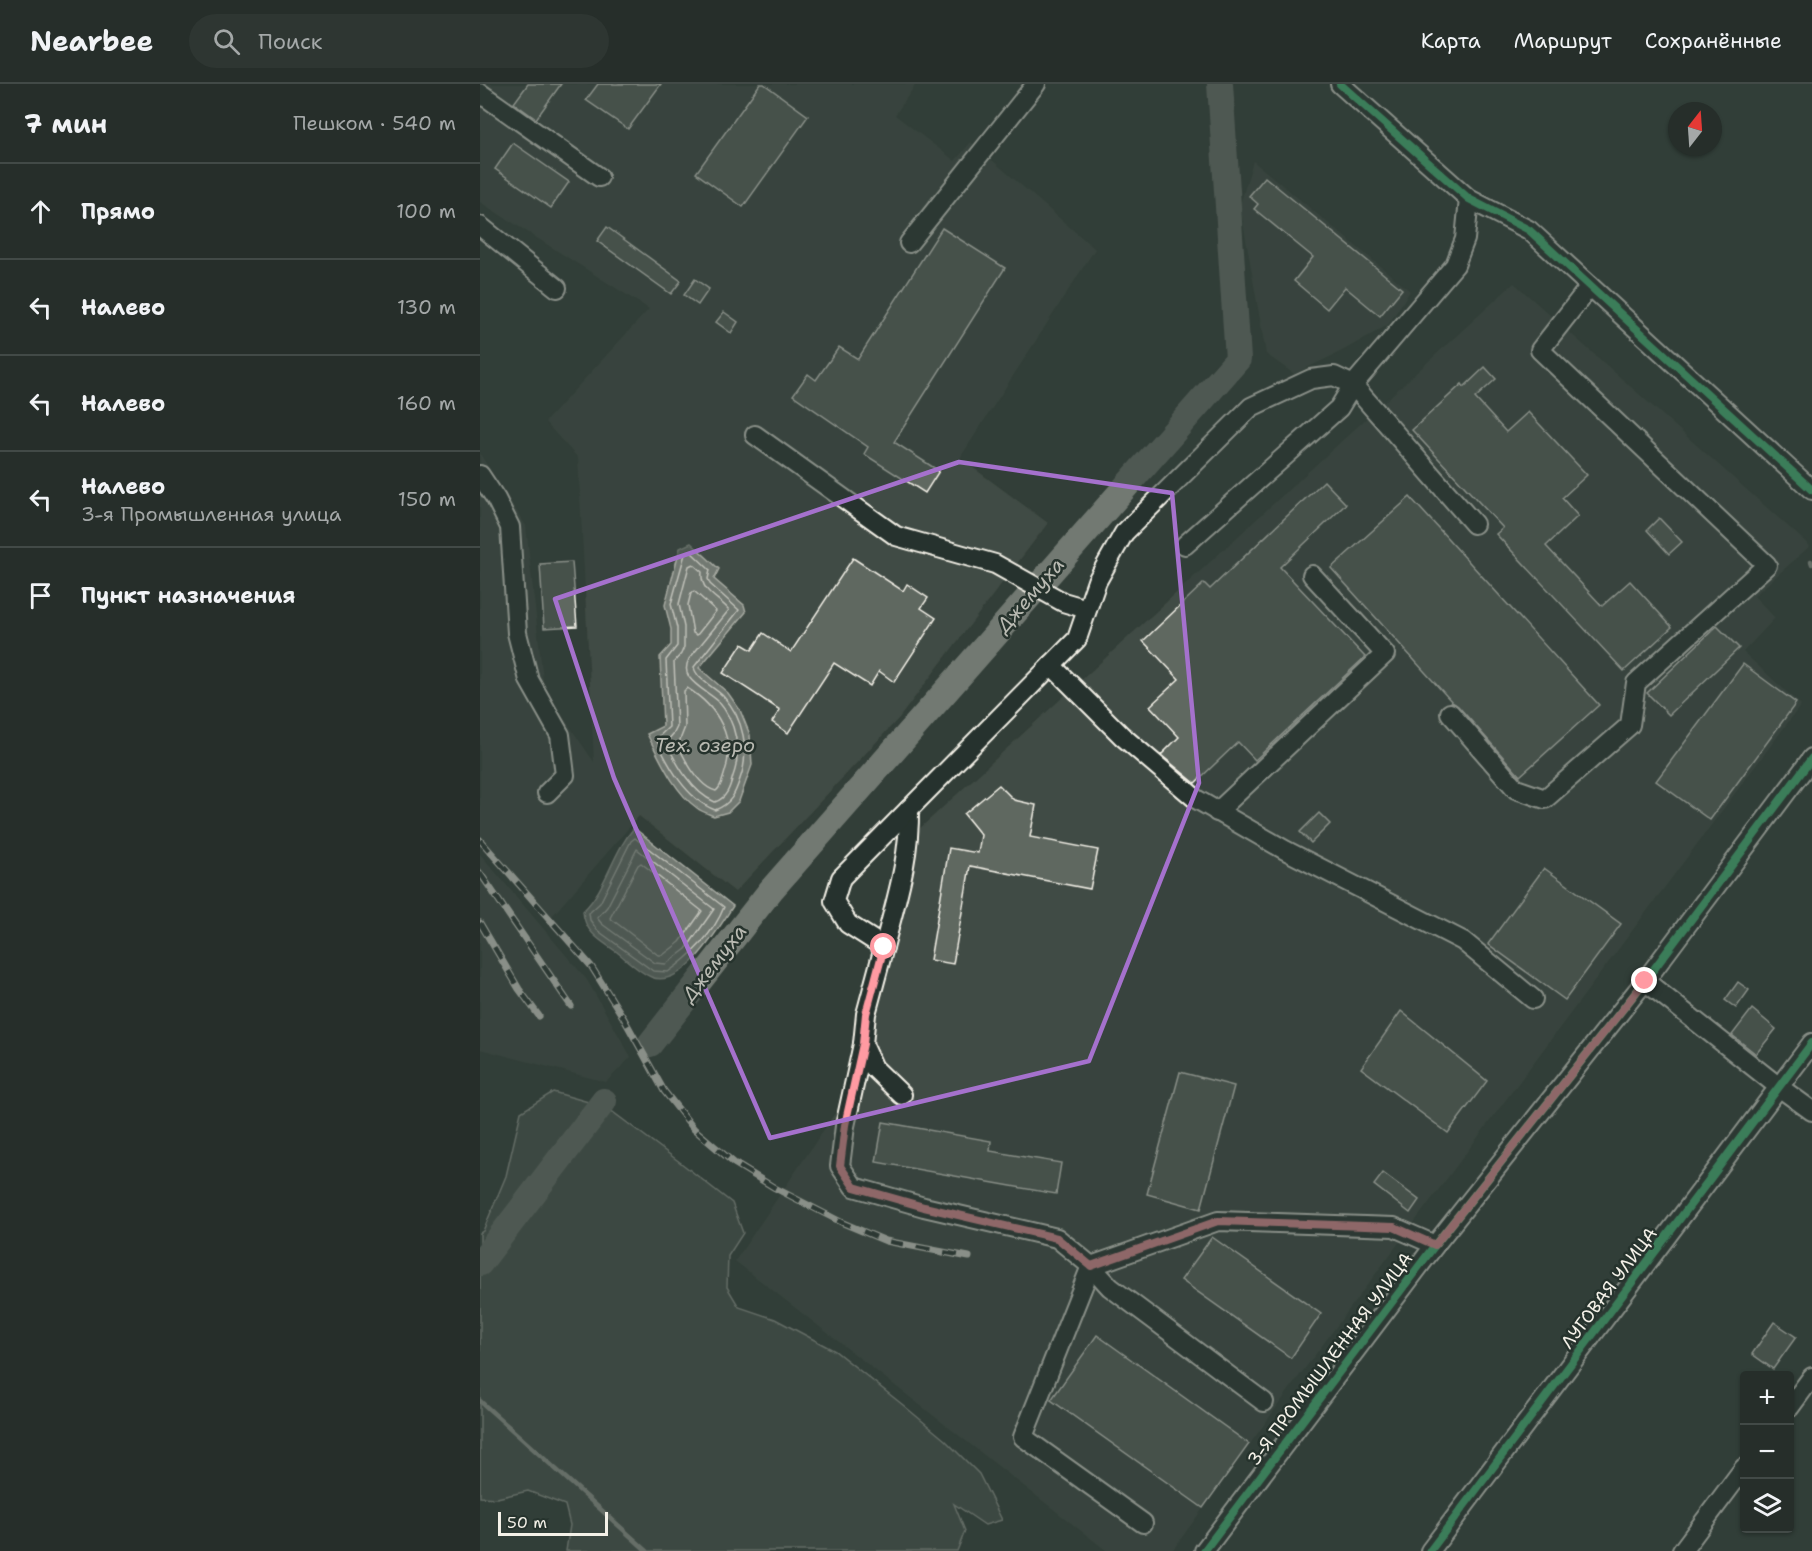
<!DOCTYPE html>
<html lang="ru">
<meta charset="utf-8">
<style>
:root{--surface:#262e2a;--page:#2e3632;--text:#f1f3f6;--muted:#a4a8a8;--line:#424a47}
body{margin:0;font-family:"Shantell Sans",sans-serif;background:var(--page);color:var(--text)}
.controls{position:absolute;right:18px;bottom:18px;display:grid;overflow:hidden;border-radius:6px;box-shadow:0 2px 4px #0004}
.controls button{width:54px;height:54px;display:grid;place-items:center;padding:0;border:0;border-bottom:2px solid var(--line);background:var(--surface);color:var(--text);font:30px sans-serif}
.compass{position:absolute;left:1188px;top:18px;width:54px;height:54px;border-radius:50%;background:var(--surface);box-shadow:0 2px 4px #0004;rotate:17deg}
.scale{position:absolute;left:18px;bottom:15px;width:110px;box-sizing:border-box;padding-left:6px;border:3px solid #f4f1e8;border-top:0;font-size:16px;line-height:21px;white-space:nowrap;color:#f4f1e8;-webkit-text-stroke:4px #26332d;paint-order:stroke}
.stop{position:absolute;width:18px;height:18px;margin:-14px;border:4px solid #ff9aa2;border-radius:50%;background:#fff}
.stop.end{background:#ff9aa2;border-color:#fff;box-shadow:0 2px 6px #0008}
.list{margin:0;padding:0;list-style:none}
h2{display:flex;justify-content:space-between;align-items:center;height:78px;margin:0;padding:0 24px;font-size:26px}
h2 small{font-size:20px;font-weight:400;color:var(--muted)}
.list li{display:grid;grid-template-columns:39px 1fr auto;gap:18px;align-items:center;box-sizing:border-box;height:96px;padding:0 24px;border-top:2px solid var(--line)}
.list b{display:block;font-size:22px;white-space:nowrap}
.list p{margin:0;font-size:20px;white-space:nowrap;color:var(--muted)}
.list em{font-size:20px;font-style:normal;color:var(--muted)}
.icon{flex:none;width:33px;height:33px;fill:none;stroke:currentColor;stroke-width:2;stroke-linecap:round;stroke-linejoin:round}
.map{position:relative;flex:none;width:1332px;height:1467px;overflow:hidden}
header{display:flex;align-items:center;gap:36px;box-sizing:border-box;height:84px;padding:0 30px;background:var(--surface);border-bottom:2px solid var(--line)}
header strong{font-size:28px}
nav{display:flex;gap:33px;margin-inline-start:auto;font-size:21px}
.search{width:420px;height:54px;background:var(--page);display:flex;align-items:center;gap:15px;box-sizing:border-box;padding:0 21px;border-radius:33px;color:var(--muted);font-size:22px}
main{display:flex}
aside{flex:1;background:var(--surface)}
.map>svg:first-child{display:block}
.built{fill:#404b44}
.green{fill:#4c564f;stroke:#a0a49c;stroke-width:1.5}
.water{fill:#727972;stroke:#a6a9a1;stroke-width:1.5}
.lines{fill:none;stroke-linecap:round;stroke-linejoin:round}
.shore{stroke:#c0c1b9;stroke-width:1.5}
.stream{stroke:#a6a9a1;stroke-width:4.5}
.river{stroke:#727972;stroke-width:26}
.building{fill:#5f6861;stroke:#f4f1e8;stroke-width:1.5}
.minor-casing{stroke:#f4f1e8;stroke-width:22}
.minor{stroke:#26332d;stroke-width:18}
.rail-casing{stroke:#f4f1e8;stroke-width:7}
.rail{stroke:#26332d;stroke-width:4.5;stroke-dasharray:14;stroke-linecap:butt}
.cycleway-casing{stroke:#26332d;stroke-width:11}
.cycleway{stroke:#46c982;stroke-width:8}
.route{stroke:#ff9aa2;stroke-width:8}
.marked{fill:none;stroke:#a571cd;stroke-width:4.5;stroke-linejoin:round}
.labels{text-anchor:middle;stroke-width:5;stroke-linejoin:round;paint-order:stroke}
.street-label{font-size:18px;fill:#f4f1e8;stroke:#26332d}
.water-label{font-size:20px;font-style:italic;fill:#babbb3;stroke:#26332d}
</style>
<header>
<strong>Nearbee</strong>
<div class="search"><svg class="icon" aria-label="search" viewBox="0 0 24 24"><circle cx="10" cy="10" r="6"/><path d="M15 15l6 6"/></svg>Поиск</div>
<nav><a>Карта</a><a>Маршрут</a><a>Сохранённые</a></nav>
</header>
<main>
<aside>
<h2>7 мин<small>Пешком · 540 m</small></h2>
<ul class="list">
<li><svg class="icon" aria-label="ahead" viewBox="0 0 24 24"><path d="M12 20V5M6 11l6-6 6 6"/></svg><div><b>Прямо</b></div><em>100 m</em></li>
<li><svg class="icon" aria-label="left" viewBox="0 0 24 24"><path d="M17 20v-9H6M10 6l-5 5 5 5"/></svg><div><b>Налево</b></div><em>130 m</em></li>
<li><svg class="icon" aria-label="left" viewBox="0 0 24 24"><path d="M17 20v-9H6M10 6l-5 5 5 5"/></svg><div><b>Налево</b></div><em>160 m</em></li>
<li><svg class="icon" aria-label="left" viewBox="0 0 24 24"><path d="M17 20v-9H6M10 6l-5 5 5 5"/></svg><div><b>Налево</b><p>3-я Промышленная улица</p></div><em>150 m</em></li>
<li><svg class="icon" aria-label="arrive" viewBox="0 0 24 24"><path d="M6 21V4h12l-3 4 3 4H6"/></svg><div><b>Пункт назначения</b></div></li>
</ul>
</aside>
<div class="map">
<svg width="1332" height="1467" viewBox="0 0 1332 1467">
<rect width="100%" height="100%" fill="#323e38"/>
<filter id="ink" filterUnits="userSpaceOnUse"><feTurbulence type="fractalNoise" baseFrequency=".0167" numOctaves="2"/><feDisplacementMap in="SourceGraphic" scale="12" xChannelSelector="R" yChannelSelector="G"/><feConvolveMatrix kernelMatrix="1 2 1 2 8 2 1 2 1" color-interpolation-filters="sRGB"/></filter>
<g filter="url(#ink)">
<g class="built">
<path d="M0,0H436L415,31L475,77L491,58L615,165L480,374L568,439L419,634L255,808L159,732L67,838L0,756V370L46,442L64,605L114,678L98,374L65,338L169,225L0,118Z"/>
<path d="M773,77L930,207L908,241L862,267L814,290L786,270L760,121Z"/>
<path d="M1034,199L1330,462L1274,512L1295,534L1263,568L1321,621L820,1291L692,1467H627L255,1177L362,1019L388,961L438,746Z"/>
<path d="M0,770L107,896L151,973L126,998L0,965Z"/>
</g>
<path class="green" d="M73,1008L126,1023L201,1079L252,1119L263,1149L248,1172L247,1203L259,1223L295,1235L355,1267L423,1321L465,1356L499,1390L522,1436L505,1441L474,1420L485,1447L477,1467H86L90,1441L85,1421L48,1407L17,1414L0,1413V1149L3,1147L26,1092L41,1028Z"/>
<g class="water">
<path d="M211,459L239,485L234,495L264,521L266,528L219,584L248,609L260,626L270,651L272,681L259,717L248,728L234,732C229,730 222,728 217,724C194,708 180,675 167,650L183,642L180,573L191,561V545L185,521L200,464Z"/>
<path d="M154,744L253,822C239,844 203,906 171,893C159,888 147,876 137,868C121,857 104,848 103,827C127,804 132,769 154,744Z"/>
</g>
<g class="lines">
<g class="shore">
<path d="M210,467L230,486L228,495L230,500L259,526L214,583C216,595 234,603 243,612C264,634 270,668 260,695C255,710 251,720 235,726C206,715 188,681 176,655L189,643L186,576L197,562V544L191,520L205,470Z"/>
<path d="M213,480L222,488C220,508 238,513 249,526L209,575C206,581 205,587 209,593C216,603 229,609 238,617C256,637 262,668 253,692C250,703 247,714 235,718C212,709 196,679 186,658L194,649L197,643L194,578L201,570L204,563V543L199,520L209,482Z"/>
<path d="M214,507L236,527L217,551L213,549L208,521L211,509Z"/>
<path d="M207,604C238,623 257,655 244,691C242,697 241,703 236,707C219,703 205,676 198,661L205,643L204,607Z"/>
<path d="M155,754L244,823C234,849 211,872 188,888L173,887L117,846L110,836L109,829L120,819L151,757Z"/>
<path d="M157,765L234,825L206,865L186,880L175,879L122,840L117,834L127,823Z"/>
<path d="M161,779L222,827L200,858L183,871H178L130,834L158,781Z"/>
</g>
<g class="stream">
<path d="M1331,477L1332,480"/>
<path d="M0,1317L167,1467"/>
</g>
<g class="river">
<path d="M170,960L291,806L758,275L740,0"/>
<path d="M0,1179L124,1017"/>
</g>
</g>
<g class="building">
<path d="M48,0H81L56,35L34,19Z"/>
<path d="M118,0H181L148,45L106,16Z"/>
<path d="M280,0H284L328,32L263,123L216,89Z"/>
<path d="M33,59L89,98L71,124L15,85Z"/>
<path d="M785,93L922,205L900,232L865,203L847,225L814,197L833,173L774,125L778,120L769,112Z"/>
<path d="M127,143L201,197L191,210L117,157Z"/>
<path d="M462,144L525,184L414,358L459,387L445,409L384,370L388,363L313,311L328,290L336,296L359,263L378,275Z"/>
<path d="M215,195L229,205L218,221L204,211Z"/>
<path d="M244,228L258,238L251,249L236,238Z"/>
<path d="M1005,283L1016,295L995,314L1026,348L1048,328L1107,391L1082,414L1098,432L1066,462L1122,522L1150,497L1192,543L1144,587L1016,450L1023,444L932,346L982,300L984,303Z"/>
<path d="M844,397L866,420L800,483L885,573L775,676L758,658L715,699L681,671L699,653L670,622L699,595L663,557L724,499L730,505Z"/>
<path d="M930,413L1119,621L1040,692L978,622L972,618L851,484Z"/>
<path d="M1179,434L1202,458L1189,470L1167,446Z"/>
<path d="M373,474L423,507L427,500L448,514L441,524L456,534L414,598L399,587L390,602L354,579L308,649L292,638L300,626L243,589L262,560L272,566L283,549L311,568Z"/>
<path d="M92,478L97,542L64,544L60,480Z"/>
<path d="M1237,542L1259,564L1189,631L1167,609Z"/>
<path d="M1263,580L1316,619L1230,736L1176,697Z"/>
<path d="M519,701L534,716L556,721L550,753L618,766L610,805L490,782L473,880L450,876L469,764L498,769L501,751L484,730Z"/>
<path d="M839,729L850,740L831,759L820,748Z"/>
<path d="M1064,784L1141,840L1085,916L1008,860Z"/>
<path d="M1258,898L1269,906L1256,924L1245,916Z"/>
<path d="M1272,925L1296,945L1276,970L1252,951Z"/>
<path d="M921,927L1007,997L968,1049L881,984Z"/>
<path d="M700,988L754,1002L721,1125L667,1110Z"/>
<path d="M403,1038L511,1057L510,1067L581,1079L576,1110L396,1078Z"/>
<path d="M903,1089L939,1116L930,1129L894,1101Z"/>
<path d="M732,1153L841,1230L811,1274L701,1196Z"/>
<path d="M1294,1238L1316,1253L1293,1285L1272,1270Z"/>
<path d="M617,1251L769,1360L723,1424L571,1316Z"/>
</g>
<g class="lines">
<defs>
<g id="minor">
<path d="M860,0L989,115L1049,146L1332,406"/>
<path d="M0,9L119,93"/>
<path d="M0,142L77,204"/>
<path d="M429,159L556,0"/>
<path d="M275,351L416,452L515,480L583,518L607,525"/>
<path d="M0,391L16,415L30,443L37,549L49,596L80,651L85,691L67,709"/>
<path d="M705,461L859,324L873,301L994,440"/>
<path d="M571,581L642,652L716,715L805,766L983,857L1053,915"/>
<path d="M970,629L1036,705L1065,715L1150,641L1156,599L1287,481L1060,266L1110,202"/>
<path d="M737,728L905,570L832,491"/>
<path d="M404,863C416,816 430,774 429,725"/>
<path d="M1165,897L1299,1003L1332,1027"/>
<path d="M383,960L365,1042L360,1082L374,1103L444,1123L577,1154L611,1182L630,1203L784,1318"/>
<path d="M422,1011L394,984L383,960L386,930L404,863L368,840L354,817L361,794L597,555L617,497L644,449L771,323L831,295L854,292L873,301L975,181L985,155L989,115"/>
<path d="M1310,1323L1332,1293"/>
<path d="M663,1439L543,1353L611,1182L738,1137L914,1143L955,1161"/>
<path d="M724,1467L955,1161L1165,897L1332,674"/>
<path d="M950,1467L1332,959"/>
<path d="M1202,1467L1264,1384"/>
</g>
</defs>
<use href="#minor" class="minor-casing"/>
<use href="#minor" class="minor"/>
<defs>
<g id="rail">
<path d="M0,756L111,882L143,933L184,1007L214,1045L254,1079L295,1104L363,1139L406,1157L489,1173"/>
<path d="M0,789L91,922"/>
<path d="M0,839L39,905L59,932"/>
</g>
</defs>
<use href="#rail" class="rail-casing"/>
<use href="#rail" class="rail"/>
<defs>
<g id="cycleway">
<path d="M860,0L989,115L1049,146L1332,406"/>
<path d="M724,1467L955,1161L1165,897L1332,674"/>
<path d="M950,1467L1332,959"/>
</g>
</defs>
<use href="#cycleway" class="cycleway-casing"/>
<use href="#cycleway" class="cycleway"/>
</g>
</g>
<g class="lines" filter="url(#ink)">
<path class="route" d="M404,863L386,930L383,960L365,1041L360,1082L374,1103L444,1123L577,1154L611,1182L738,1137L914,1143L955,1161L1165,897"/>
</g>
<path d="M0 0H1332V1467H0ZM479,378L692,409L719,699L609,977L290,1054L134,694L75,515Z" fill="#323e38" fill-opacity=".55" fill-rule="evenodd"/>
<path class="marked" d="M479,378L692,409L719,699L609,977L290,1054L134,694L75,515Z"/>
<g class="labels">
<g class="street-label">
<text transform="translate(1129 1204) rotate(-53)" y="6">ЛУГОВАЯ УЛИЦА</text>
<text transform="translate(850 1275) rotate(-53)" y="6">3-Я ПРОМЫШЛЕННАЯ УЛИЦА</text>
</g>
<g class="water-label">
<text transform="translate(550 511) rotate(-49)" y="7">Джемуха</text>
<text x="225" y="668">Тех. озеро</text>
<text transform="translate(234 879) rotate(-52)" y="7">Джемуха</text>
</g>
</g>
</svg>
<div class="controls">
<button>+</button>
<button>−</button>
<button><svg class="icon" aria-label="layers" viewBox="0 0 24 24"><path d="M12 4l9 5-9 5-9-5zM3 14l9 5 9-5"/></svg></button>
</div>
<svg class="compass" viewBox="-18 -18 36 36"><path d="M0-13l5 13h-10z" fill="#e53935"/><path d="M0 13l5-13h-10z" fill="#a4a8a8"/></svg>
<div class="scale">50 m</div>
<div class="stop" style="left:404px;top:863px"></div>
<div class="stop end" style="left:1165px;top:897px"></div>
</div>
</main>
